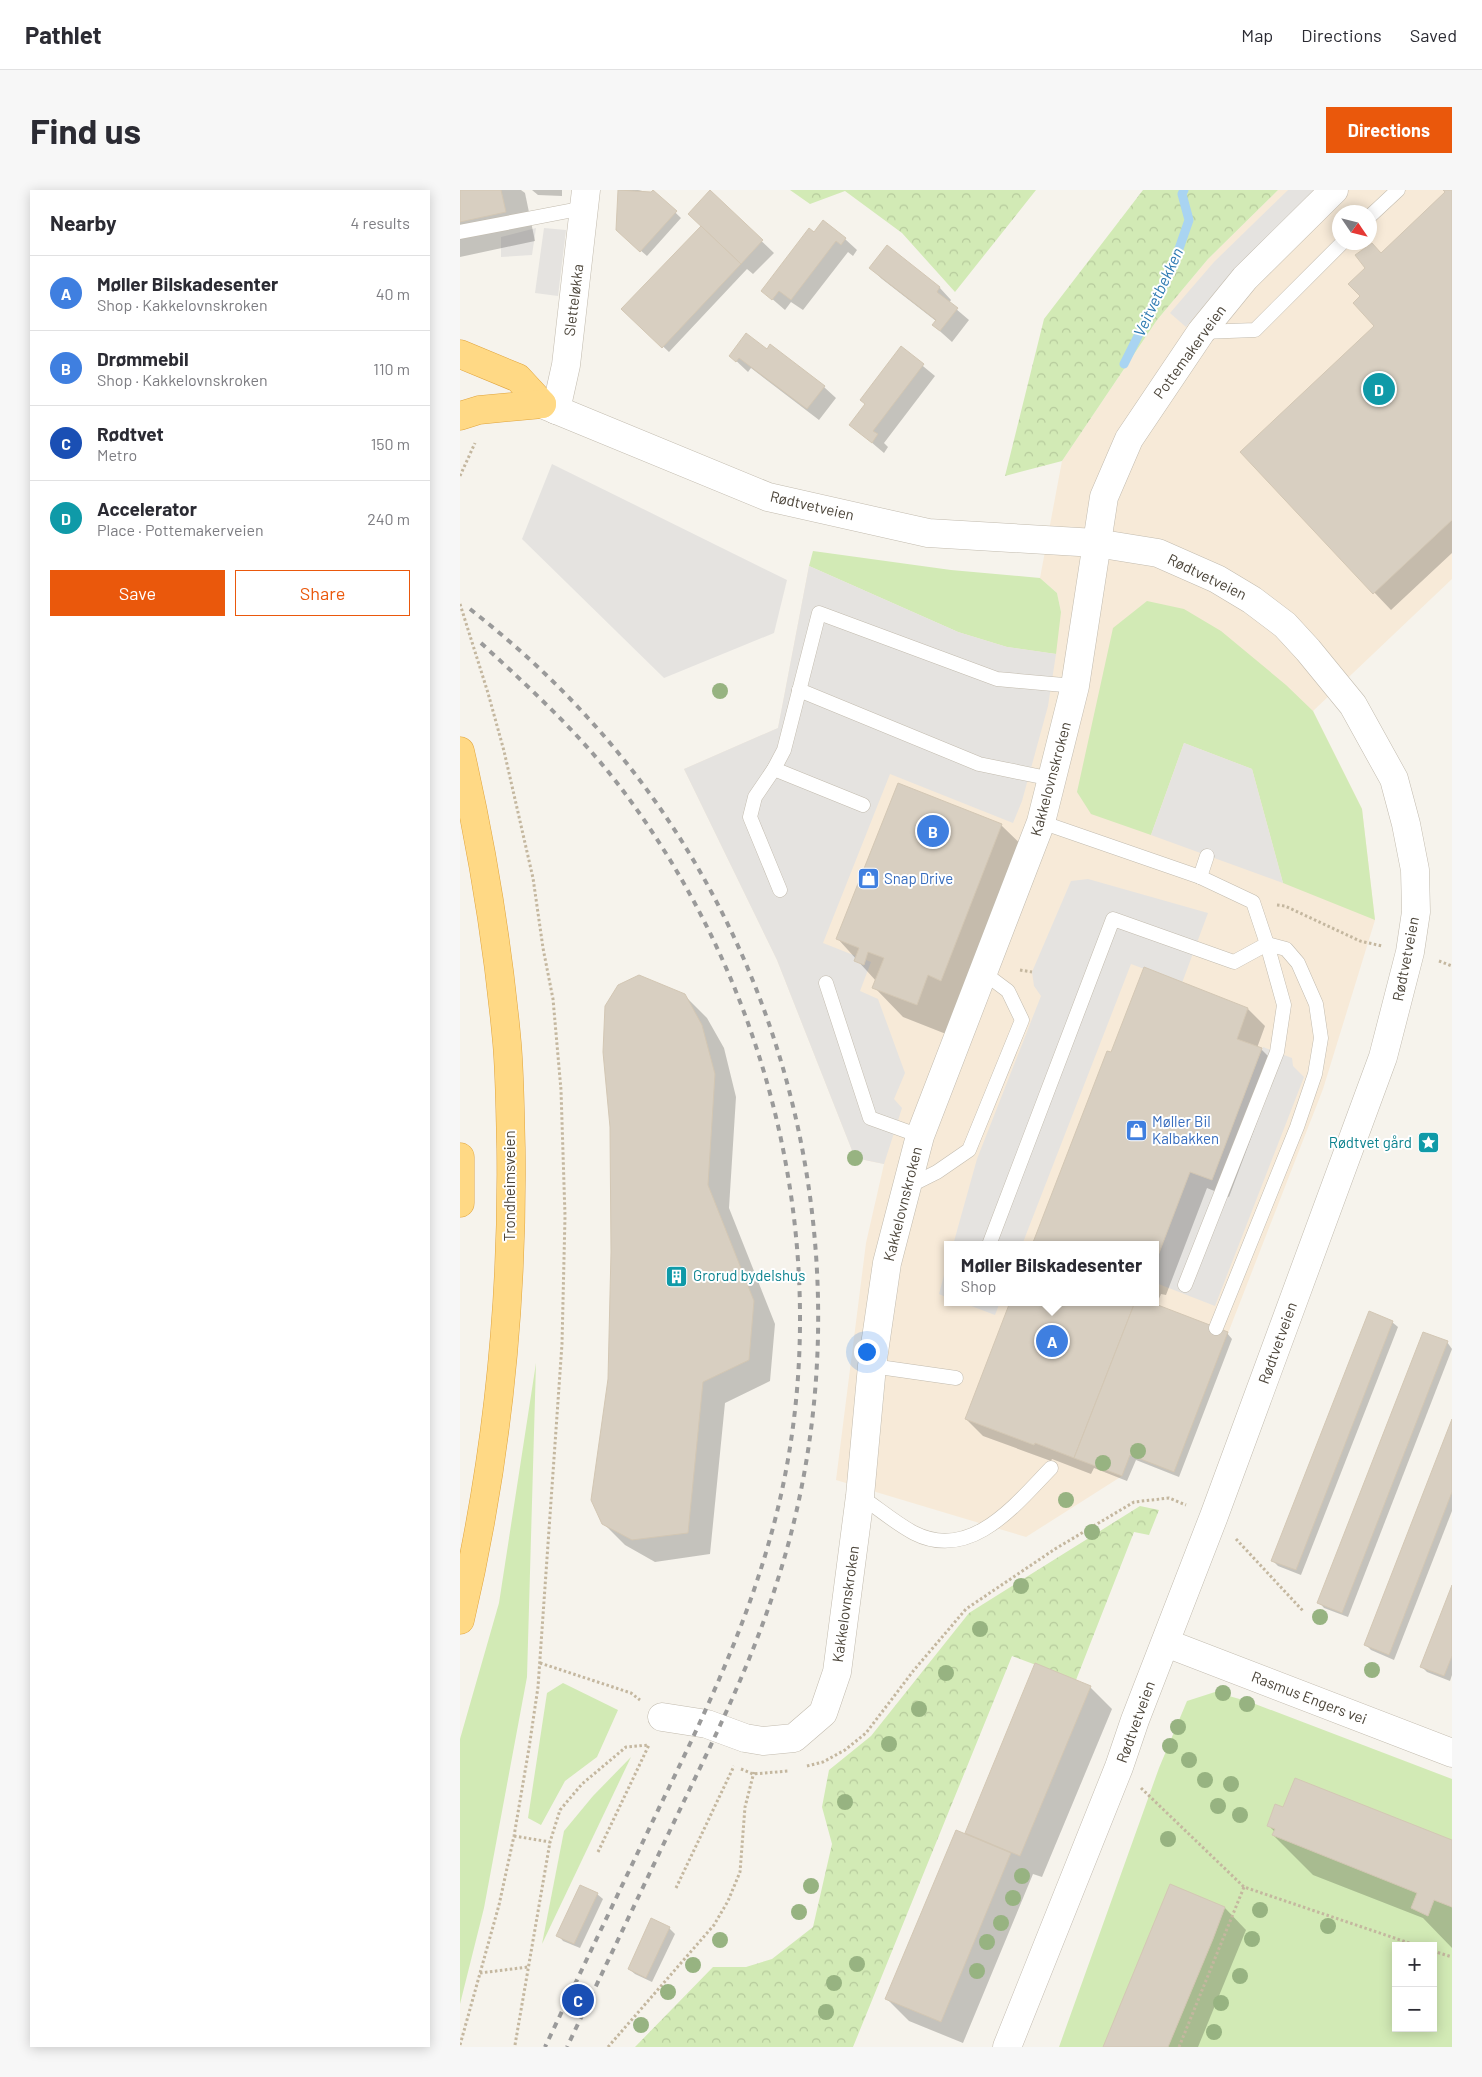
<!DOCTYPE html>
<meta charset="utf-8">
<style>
:root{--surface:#fff;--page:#f7f7f7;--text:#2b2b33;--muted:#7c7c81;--line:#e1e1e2;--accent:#ea580c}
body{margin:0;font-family:Barlow,sans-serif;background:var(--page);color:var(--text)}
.controls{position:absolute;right:15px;bottom:15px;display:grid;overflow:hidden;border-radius:0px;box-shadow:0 2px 12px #0003}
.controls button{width:45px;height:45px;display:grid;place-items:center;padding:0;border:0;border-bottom:1px solid var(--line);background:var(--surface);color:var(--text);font:25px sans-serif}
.compass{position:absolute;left:872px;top:15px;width:45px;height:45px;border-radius:50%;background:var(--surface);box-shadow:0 2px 12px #0003;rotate:125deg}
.you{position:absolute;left:406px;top:1161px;width:18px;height:18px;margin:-12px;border:4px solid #fff;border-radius:50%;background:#1a73e8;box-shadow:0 0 0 8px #1a73e833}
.badge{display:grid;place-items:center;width:32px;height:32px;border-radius:50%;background:var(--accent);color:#fff;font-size:16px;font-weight:700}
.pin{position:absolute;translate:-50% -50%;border:2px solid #fff;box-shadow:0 1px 5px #0006}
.popup{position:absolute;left:484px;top:1051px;width:215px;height:65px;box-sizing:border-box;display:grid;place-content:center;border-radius:0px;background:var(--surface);filter:drop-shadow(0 1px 4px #0005);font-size:16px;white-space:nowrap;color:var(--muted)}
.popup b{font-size:19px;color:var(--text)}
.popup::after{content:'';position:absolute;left:50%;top:100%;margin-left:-10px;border:10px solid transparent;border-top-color:var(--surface)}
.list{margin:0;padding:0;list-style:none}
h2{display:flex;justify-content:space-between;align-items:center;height:65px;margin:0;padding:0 20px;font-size:21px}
h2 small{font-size:16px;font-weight:400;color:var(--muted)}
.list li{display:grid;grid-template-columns:32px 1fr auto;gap:15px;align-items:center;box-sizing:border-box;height:75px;padding:0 20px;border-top:1px solid var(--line)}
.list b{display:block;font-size:19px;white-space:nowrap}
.list p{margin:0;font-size:16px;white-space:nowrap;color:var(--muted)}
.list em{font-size:16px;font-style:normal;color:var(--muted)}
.actions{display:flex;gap:10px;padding:15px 20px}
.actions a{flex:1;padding:11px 0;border:1px solid var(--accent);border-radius:0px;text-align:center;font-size:18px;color:var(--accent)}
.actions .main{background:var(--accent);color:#fff}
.map{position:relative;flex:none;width:992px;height:1857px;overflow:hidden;border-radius:0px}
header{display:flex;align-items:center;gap:30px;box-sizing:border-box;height:70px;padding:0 25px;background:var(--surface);border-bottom:1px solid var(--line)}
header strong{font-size:24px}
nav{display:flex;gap:28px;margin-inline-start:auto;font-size:18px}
.intro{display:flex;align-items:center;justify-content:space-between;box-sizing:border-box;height:120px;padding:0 30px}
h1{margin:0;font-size:35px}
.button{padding:12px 22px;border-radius:0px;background:var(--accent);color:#fff;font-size:18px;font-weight:700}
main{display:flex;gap:30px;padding:0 30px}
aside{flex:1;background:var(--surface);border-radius:0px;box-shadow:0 2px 12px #0003}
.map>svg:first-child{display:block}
.commercial{fill:#f7ead8;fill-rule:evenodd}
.grass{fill:#d2eab5;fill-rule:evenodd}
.forest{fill:url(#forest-crowns)}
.parking{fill:#e5e3e0}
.shadow{fill:#0003}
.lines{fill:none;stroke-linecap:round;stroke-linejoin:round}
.stream{stroke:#a9d4f2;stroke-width:9}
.building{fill:#d8cfc1;stroke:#d3c7b4}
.service-casing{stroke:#c2bbae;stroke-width:15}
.minor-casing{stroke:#c2bbae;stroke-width:29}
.tertiary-casing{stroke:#c2bbae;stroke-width:29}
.trunk-casing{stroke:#e0a43c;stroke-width:29}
.path{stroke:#c4b79f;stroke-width:3;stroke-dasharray:2.5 2.5;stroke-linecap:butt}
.service{stroke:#fff;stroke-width:14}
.minor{stroke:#fff;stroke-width:28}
.tertiary{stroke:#fff;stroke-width:28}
.trunk{stroke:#ffd985;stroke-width:28}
.rail{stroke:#9a9a9a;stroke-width:4;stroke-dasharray:6 6;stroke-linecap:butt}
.tree{fill:#97b381}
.labels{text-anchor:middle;stroke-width:4;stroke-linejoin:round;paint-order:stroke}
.street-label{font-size:15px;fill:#4b4439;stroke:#fff}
.shop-label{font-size:15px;fill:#366cbe;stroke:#fff;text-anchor:start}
.culture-label{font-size:15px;fill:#0d838f;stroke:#fff;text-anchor:end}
.water-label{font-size:16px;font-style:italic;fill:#2e7ab2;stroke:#fff}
</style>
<header>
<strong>Pathlet</strong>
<nav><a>Map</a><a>Directions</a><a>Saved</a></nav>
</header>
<div class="intro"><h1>Find us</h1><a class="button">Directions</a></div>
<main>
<aside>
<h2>Nearby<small>4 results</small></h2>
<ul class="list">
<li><span class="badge" style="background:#3f7fe0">A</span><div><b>Møller Bilskadesenter</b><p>Shop · Kakkelovnskroken</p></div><em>40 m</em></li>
<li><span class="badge" style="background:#3f7fe0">B</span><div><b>Drømmebil</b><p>Shop · Kakkelovnskroken</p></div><em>110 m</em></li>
<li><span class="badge" style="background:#1a4fb4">C</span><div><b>Rødtvet</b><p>Metro</p></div><em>150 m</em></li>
<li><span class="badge" style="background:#0f9aa8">D</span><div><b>Accelerator</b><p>Place · Pottemakerveien</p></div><em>240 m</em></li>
</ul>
<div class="actions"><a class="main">Save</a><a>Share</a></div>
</aside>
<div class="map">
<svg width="992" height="1857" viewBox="0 0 992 1857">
<defs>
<pattern id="forest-crowns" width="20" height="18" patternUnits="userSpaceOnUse" patternTransform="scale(1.25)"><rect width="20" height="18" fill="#d2eab5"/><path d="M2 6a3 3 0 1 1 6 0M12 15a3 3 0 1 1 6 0" fill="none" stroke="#b6ca9c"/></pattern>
</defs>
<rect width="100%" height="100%" fill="#f6f3ec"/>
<path class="commercial" d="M818,0H992V389L853,521L902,619L915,730L863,899L714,1282L670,1265L662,1286L566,1347L376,1290L406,1053L424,974L395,968L317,770L224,579L318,538L349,376L498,442L601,422L597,403L580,388L602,271L697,130L748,69ZM879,22H909V52H879ZM488,1055H696V1112H488Z"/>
<g class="grass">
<path d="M353,361L491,380L580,388L597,403L601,422L596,464L547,457L498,442L349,376Z"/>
<path d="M687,411L724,419L761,441L826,495L853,521L902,619L915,730L823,693L792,579L724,553L691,645L631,624L617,602L653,438Z"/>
<path d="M76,1173L67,1487L24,1718L0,1814V1549L39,1413Z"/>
<path d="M103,1493L158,1520L137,1567L105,1591L81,1635L68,1628L87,1503Z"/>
<path d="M755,1502L790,1512L992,1589V1857H599L699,1578L727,1511ZM936,1756H973V1838H936Z"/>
<path d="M171,1567L82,1754L104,1641L133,1606Z"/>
</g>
<g class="forest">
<path d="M330,0H576L495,102L442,43L385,1L350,14Z"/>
<path d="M683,0H818L748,69L697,130L602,271L545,286L584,129Z"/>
<path d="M680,1316L699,1320L689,1345L674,1342L616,1490L552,1466L393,1857H175L253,1777H286L312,1769L353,1737L372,1654L362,1617L369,1580L411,1546L509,1423Z"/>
</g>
<g class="parking">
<path d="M828,0H856L769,86L726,137L710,123L754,72Z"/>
<path d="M76,38L72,65L41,67V47Z"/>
<path d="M84,38L106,40L98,106L75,103Z"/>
<path d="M92,274L327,390L314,443L204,488L62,349Z"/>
<path d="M349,376L498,442L547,457L596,464L588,516L562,611L553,633L430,584L363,753L411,772L400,801L418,809L445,883L434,909L442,918L424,974L395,968L317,770L224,579L318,538Z"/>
<path d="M724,553L792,579L823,693L691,645Z"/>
<path d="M628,689L748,723L722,793L671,774L562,1055H493L517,969L581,806L574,796L572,782L611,691Z"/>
<path d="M803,857L832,868L833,876L844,887L755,1116L696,1093V1064L729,979L751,988Z"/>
<path d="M488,1070V1108L479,1104Z"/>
<path d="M501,1112H540L535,1125Z"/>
</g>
<g class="shadow">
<path d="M0,0H61L65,3L75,51L0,67Z"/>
<path d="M72,0H102V6L78,5Z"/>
<path d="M159,0H178L191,3L193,1L221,28L187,66L157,40Z"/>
<path d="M985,0H992V363L931,420L781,262L916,136L901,106L921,64L986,2Z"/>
<path d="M250,2L314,63L293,84L287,79L209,162L163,119L242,36Z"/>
<path d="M355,43L385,49L397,60L393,66L388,62L343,120L331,112L325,120L303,101Z"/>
<path d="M427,57L480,98L491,110L489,113L509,130L492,152L473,135L476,131L422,89L411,78Z"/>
<path d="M441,158L475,186L424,253L428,257L424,263L391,235L406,215Z"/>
<path d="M307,161L364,197L376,208L359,230L291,178L288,182L271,166Z"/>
<path d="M541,635L571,664L486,844L443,827L414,797L416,791L378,749Z"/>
<path d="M684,779L788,819L805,836L797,858L801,859L818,876L769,1007L747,998L706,1105L701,1104L696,1116L767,1143L772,1149L719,1287L676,1270L667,1291L634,1278L631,1284L592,1269L591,1271L523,1246L506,1229L551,1112H696V1055L652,864Z"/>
<path d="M224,805L247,828L264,858L276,907L269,1018L315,1134L310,1191L265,1213L250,1364L195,1372L165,1355L143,1333Z"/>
<path d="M932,1132L938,1137L841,1385L818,1376L812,1370Z"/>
<path d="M987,1152L992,1159L888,1427L864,1418L859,1412Z"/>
<path d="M992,1233V1321L934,1470L911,1460L906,1455Z"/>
<path d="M992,1399V1485L990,1491L967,1482L961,1476Z"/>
<path d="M576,1475L630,1497L652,1519L582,1687L573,1684L503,1853L449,1831L427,1809L505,1645Z"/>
<path d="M824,1619L992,1652V1758L963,1728L853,1685L813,1645L815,1642L808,1635Z"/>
<path d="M710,1696L765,1718L786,1740L738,1857H644Z"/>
<path d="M137,1704L143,1709L120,1758L103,1751L98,1745Z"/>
<path d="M209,1738L215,1744L192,1792L175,1784L169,1779Z"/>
</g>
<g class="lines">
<path class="stream" d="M664,174L713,76L729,30L722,4L724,0"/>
</g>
<g class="building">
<path d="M0,0H41L46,22L0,32Z"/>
<path d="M158,0L191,2L193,0L217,21L180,62L156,40Z"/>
<path d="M250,0L303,50L281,74L228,24Z"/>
<path d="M983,0H992V330L913,404L780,262L914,136L893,113L900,106L888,94L905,78L895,65L912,53L921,63L985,2Z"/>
<path d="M363,30L386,48L381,55L376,51L331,110L319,101L312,110L301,101L349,38L354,42Z"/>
<path d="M241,36L281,74L202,158L161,119Z"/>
<path d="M427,55L480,97L477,102L498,118L480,141L472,135L476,130L409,78Z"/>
<path d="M286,143L307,159L310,154L365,196L347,219L279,168L276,172L269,166Z"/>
<path d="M441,156L464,174L413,241L418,244L412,253L389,235L405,214L400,210Z"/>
<path d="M438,593L542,634L481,791L468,785L457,815L412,798L424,768L408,762L404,775L394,771L399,758L376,749Z"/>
<path d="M684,777L788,818L777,849L802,858L752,990L730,982L696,1071V1055H572L647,861L651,862Z"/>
<path d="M179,785L225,804L242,835L255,884L248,995L294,1111L289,1170L243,1192L228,1343L172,1350L142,1334L131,1310L148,1189L151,1062L150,937L143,862L145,816L158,795Z"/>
<path d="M550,1112H675L614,1268L575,1253L574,1255L505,1229Z"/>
<path d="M675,1112H690L768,1142L714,1282L670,1265L662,1286L614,1268Z"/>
<path d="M909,1121L933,1131L836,1380L811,1371Z"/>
<path d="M963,1142L988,1151L882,1423L857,1413Z"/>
<path d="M992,1229V1302L929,1465L904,1455Z"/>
<path d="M992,1395V1466L984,1486L960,1477Z"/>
<path d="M575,1473L631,1496L560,1666L505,1643Z"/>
<path d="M835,1588L992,1650V1717L974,1710L968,1726L951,1718L957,1703L812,1645L815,1639L807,1636L815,1614L823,1617Z"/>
<path d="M496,1640L551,1663L481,1832L425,1809Z"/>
<path d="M710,1694L765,1717L753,1749L708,1857H643Z"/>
<path d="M120,1695L138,1703L114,1754L96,1746Z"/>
<path d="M191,1728L210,1737L186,1788L168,1779Z"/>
</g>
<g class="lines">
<defs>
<g id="service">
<path d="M909,27L938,0"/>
<path d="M0,42L124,18"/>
<path d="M742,142L795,140L883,52"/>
<path d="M339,500L519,574L592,589"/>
<path d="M314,579L403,615"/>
<path d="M581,632L740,687L793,712L807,754L824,815L817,862L725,1095"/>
<path d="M740,687L747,666"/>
<path d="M320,700L290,627L295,607L314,579L324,560L359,423L537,489L615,496"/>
<path d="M366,793L410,928L460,946"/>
<path d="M447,997L477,982L509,960L562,830L548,801L524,783"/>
<path d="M529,1055L653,729L774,772L807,754L826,759L838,773L856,814L861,848L855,884L837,937L756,1138"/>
<path d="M412,1176L496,1188"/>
<path d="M400,1306C418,1318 435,1333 454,1343C511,1372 556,1314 591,1278"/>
</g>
<g id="minor">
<path d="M96,220L106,175L126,0"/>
<path d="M706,1453L992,1563"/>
<path d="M202,1527L247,1534L285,1548L303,1551L334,1548L363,1523L377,1482L400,1306L412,1176L427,1073L460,946L581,632L615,496L644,307L669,249L741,142L785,88L874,0"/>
</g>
<path id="tertiary" d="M82,214L308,307L468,343L636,353L698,363L757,389L792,410L825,435L848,460L893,515L934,589L946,634L955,680L956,722L950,762L923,867L754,1326L675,1530L659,1577L547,1857"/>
<g id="trunk">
<path d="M0,164L58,188L82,214"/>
<path d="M0,226L19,220L82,214"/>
<path d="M0,561C22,657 38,755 47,853C50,888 50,923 51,958C53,1116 36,1277 0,1430"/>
<path d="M0,967V1013"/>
</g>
</defs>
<use href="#service" class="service-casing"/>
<use href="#minor" class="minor-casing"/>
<use href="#tertiary" class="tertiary-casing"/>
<use href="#trunk" class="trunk-casing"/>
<g class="path">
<path d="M0,286L15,253"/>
<path d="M0,414L28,503L44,561L73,688L83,758L93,809L101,900L105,1026L102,1154L78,1497L69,1558L54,1646L39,1715L0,1855"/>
<path d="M817,715L825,716L900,751L922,756"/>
<path d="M979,771L992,776"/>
<path d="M560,780L572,782"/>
<path d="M776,1349L844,1422"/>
<path d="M80,1473L171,1503L180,1510"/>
<path d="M347,1576L363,1572L385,1560L406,1543L454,1480L506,1419L595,1359L674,1312L709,1308L726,1315"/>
<path d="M281,1579L293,1584L328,1581"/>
<path d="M681,1598L784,1697L958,1756"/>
<path d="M54,1646L90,1652L100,1620L122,1594L166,1557L189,1555"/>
<path d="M138,1662L189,1555"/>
<path d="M216,1698L274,1576"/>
<path d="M973,1761L992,1767"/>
<path d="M20,1783L68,1777"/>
<path d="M55,1855L90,1652"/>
<path d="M148,1857L254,1735L268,1711L280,1682L285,1617L294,1582"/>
<path d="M719,1857L784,1697"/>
</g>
<use href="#service" class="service"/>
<use href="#minor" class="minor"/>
<use href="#tertiary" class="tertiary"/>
<use href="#trunk" class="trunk"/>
<g class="rail">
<path d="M10,419C52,452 92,488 128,528C338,757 412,1093 318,1389C294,1466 259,1539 224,1611C185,1693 146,1775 107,1857"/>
<path d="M21,453C71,499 120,544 161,598C321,809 383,1095 309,1352C283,1444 241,1532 199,1618C161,1698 123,1777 85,1857"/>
</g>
</g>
<g class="tree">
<circle cx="260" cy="501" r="8"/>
<circle cx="395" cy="968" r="8"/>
<circle cx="678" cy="1261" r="8"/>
<circle cx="643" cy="1273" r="8"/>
<circle cx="606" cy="1310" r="8"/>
<circle cx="632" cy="1342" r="8"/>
<circle cx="561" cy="1396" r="8"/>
<circle cx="860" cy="1427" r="8"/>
<circle cx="520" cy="1439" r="8"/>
<circle cx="912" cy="1480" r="8"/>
<circle cx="486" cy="1483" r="8"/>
<circle cx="763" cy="1503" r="8"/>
<circle cx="787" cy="1514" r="8"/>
<circle cx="459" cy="1519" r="8"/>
<circle cx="718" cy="1537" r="8"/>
<circle cx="429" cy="1554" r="8"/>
<circle cx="710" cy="1556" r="8"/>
<circle cx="729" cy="1570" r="8"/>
<circle cx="745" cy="1590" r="8"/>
<circle cx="771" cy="1594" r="8"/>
<circle cx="385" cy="1612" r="8"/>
<circle cx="758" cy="1616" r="8"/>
<circle cx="780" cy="1625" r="8"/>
<circle cx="708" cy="1649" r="8"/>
<circle cx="562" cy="1686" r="8"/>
<circle cx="351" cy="1696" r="8"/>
<circle cx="553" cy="1708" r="8"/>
<circle cx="800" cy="1720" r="8"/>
<circle cx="339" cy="1722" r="8"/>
<circle cx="541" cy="1733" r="8"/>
<circle cx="868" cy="1736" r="8"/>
<circle cx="792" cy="1749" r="8"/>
<circle cx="260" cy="1750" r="8"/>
<circle cx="527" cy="1752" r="8"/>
<circle cx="397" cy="1774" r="8"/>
<circle cx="233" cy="1775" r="8"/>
<circle cx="517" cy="1781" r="8"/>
<circle cx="780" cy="1786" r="8"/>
<circle cx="374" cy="1793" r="8"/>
<circle cx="208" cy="1802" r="8"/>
<circle cx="761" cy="1813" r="8"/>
<circle cx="366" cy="1822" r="8"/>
<circle cx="181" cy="1835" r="8"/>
<circle cx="754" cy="1842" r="8"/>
</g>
<defs>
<symbol id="shop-square" viewBox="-11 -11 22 22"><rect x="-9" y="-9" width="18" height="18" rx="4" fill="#3f7fe0" stroke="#fff"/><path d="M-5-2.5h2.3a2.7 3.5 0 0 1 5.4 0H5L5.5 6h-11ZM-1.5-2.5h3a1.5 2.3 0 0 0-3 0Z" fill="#fff"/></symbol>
<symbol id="sight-square" viewBox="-11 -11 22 22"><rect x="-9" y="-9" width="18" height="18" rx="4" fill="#0f9aa8" stroke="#fff"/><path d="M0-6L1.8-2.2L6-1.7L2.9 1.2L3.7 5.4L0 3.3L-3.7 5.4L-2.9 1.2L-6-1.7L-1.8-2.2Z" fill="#fff"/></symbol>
<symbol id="building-square" viewBox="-11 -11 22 22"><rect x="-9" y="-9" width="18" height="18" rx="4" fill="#0f9aa8" stroke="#fff"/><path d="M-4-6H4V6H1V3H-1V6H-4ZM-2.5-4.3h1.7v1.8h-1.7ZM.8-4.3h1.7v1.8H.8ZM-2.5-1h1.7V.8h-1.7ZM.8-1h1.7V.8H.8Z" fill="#fff"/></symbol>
</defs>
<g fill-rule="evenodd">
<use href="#shop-square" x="396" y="676" width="25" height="25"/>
<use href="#shop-square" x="664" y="928" width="25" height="25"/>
<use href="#sight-square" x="956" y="940" width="25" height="25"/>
<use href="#building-square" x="204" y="1074" width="25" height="25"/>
</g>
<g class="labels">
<g class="street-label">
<text transform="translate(114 110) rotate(-83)" y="5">Sletteløkka</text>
<text transform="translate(730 162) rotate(-54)" y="5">Pottemakerveien</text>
<text transform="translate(352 316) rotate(13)" y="5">Rødtvetveien</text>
<text transform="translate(747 387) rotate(26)" y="5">Rødtvetveien</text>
<text transform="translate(591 589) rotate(-75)" y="5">Kakkelovnskroken</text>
<text transform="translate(946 769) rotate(-79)" y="5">Rødtvetveien</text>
<text transform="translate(50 996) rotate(-90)" y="5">Trondheimsveien</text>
<text transform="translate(443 1014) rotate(-76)" y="5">Kakkelovnskroken</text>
<text transform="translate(818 1153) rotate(-70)" y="5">Rødtvetveien</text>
<text transform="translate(386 1414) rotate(-82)" y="5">Kakkelovnskroken</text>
<text transform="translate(849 1508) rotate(21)" y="5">Rasmus Engers vei</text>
<text transform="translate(676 1532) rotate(-70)" y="5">Rødtvetveien</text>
</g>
<g class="shop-label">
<text x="424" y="694">Snap Drive</text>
<text x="692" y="937">Møller Bil<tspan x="692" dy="17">Kalbakken</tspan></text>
</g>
<g class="culture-label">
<text x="952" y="958">Rødtvet gård</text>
<text x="233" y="1091" text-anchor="start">Grorud bydelshus</text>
</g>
<g class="water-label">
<text transform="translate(698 102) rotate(-65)" y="6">Veitvetbekken</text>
</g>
</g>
</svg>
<div class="controls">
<button>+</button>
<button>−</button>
</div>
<svg class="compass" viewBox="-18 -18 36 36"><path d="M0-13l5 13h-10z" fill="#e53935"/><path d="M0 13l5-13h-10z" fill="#7c7c81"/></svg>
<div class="you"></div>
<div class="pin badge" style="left:592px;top:1151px;background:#3f7fe0">A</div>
<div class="popup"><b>Møller Bilskadesenter</b>Shop</div>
<div class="pin badge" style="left:473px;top:641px;background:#3f7fe0">B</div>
<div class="pin badge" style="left:118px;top:1810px;background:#1a4fb4">C</div>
<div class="pin badge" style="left:919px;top:199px;background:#0f9aa8">D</div>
</div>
</main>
